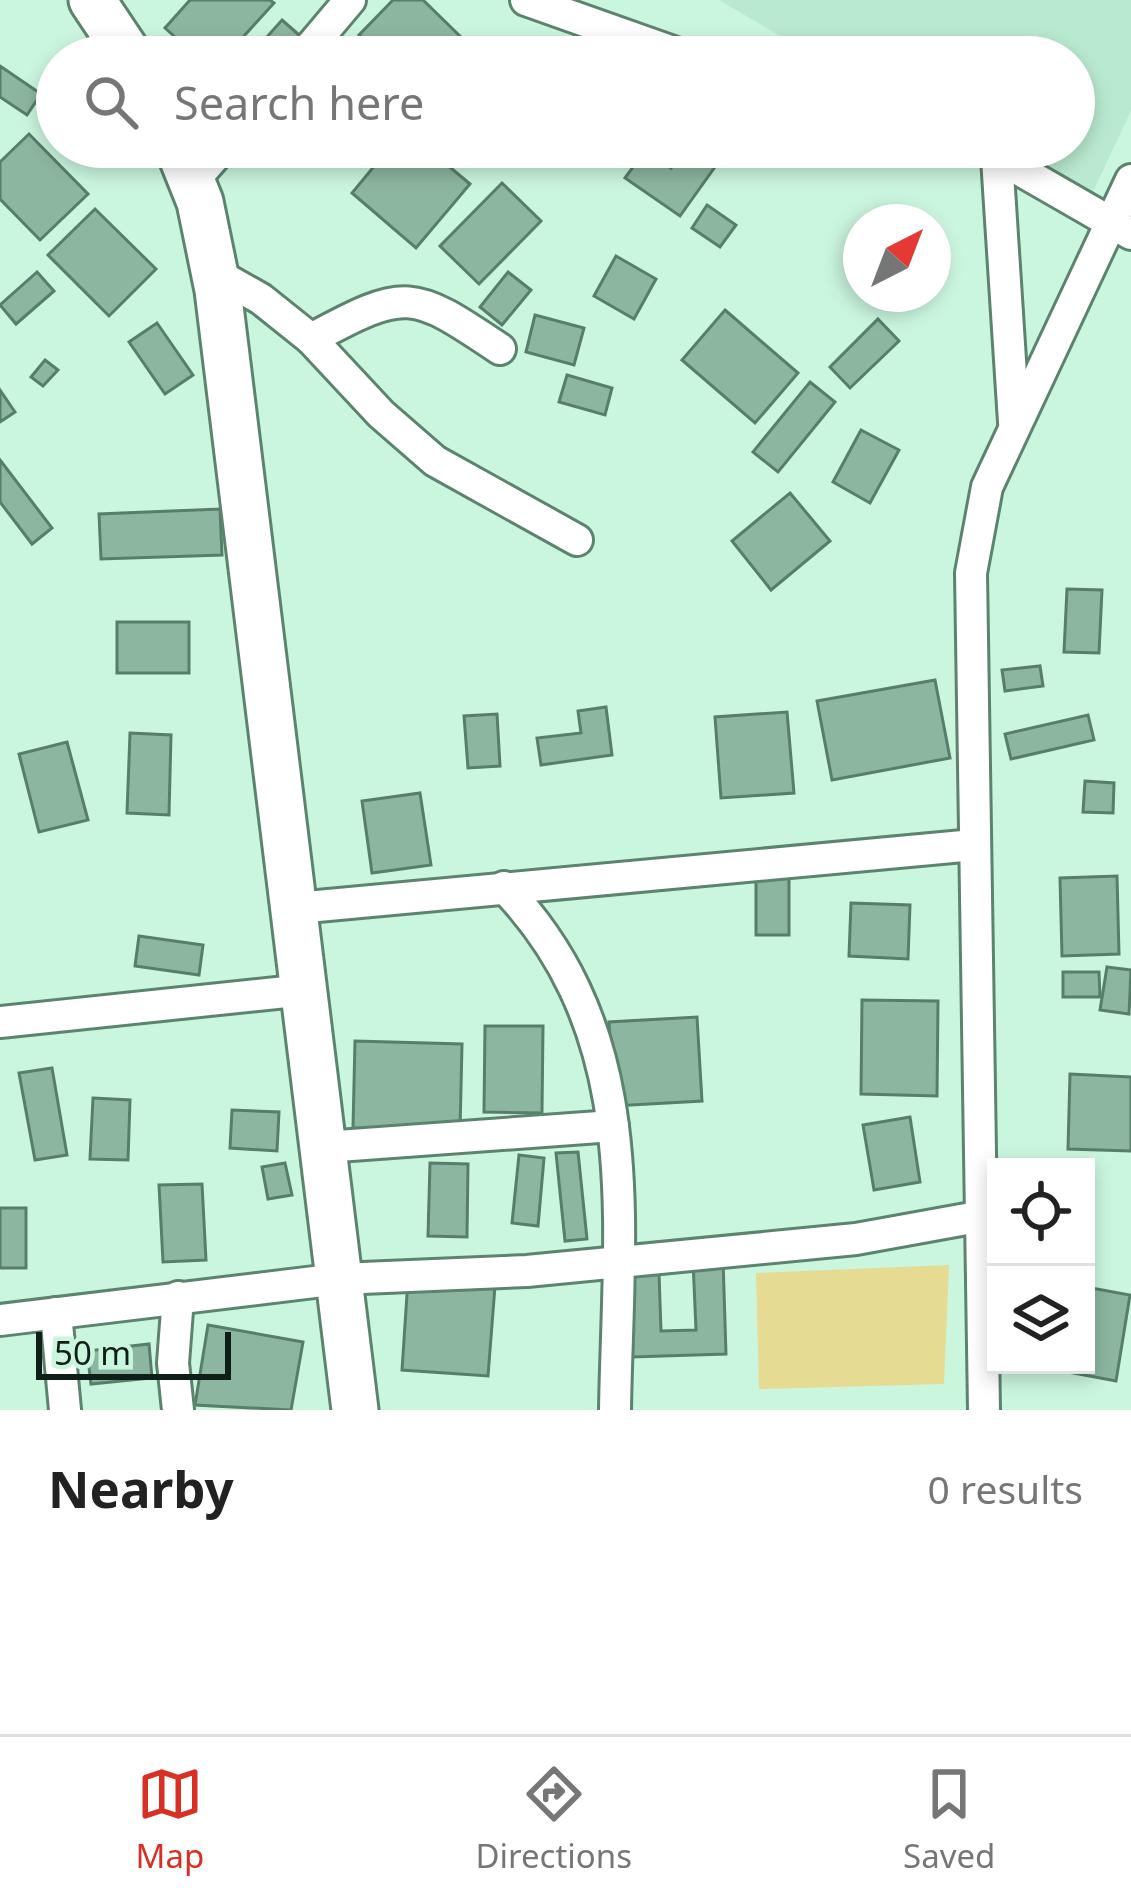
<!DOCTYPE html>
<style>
:root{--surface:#fff;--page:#f2f2f2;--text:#222;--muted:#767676;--line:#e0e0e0;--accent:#d93025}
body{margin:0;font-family:"Noto Sans",sans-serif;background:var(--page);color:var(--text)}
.controls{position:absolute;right:36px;bottom:36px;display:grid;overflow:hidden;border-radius:0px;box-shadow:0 6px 18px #0003}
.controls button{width:108px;height:108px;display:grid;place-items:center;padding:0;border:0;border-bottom:3px solid var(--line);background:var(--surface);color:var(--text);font:60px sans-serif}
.compass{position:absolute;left:843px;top:204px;width:108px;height:108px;border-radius:50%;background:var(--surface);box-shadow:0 6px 18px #0003;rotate:42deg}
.scale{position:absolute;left:36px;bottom:30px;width:195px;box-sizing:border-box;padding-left:12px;border:6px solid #0f1f17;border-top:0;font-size:33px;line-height:42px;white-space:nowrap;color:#0f1f17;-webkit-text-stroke:9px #cbf6de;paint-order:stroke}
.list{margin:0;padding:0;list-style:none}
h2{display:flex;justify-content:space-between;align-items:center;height:156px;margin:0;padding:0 48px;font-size:51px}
h2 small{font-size:39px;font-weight:400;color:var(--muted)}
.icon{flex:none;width:66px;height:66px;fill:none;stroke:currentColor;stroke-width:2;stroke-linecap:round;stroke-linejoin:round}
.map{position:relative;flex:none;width:1131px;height:1410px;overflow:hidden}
.search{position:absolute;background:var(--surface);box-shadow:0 6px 18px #0003;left:36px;right:36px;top:36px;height:132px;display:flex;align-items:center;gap:30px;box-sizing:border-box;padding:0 42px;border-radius:66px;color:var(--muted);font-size:45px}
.sheet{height:324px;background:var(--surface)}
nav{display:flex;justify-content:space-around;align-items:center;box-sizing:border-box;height:168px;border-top:3px solid var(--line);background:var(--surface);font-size:33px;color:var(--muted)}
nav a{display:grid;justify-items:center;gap:6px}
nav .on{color:var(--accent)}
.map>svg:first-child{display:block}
.built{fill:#b9eacf}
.pitch{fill:#e5db93}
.building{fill:#8db6a0;stroke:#577e69;stroke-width:3}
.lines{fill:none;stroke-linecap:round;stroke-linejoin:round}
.street-casing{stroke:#5c836e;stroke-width:36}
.secondary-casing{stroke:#5c836e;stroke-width:51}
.street{stroke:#fff;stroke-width:30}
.secondary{stroke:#fff;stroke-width:45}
</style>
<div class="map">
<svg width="1131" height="1410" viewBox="0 0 1131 1410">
<rect width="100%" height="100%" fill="#cbf6de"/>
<path class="built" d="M719,0H1131V111L1083,213L970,147H1074V57H816Z"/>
<path class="pitch" d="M949,1265L944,1384L759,1389L756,1273Z"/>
<g class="building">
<path d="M190,0H270L274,3L225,57H197L165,28Z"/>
<path d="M393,0H423L465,41L450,57H381L359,35Z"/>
<path d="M282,20L306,41L292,57H249Z"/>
<path d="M0,66L41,94L27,115L0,97Z"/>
<path d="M29,134L88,194L40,240L0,199V162Z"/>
<path d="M390,147H426L470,184L416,248L352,193Z"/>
<path d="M686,147H709L722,157L680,216L625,178L646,149L671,168Z"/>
<path d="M502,183L541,221L479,284L440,246Z"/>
<path d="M707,205L736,225L720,247L692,228Z"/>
<path d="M95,209L156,269L109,316L48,255Z"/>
<path d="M616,256L656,279L634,319L594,296Z"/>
<path d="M37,272L54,291L16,324L0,305Z"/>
<path d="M508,272L531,290L502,325L480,307Z"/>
<path d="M725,310L798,373L755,423L682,360Z"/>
<path d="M535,315L584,328L574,365L526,352Z"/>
<path d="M878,319L899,341L850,388L830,367Z"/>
<path d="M157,323L193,375L165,394L129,342Z"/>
<path d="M45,360L58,370L43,386L31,377Z"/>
<path d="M567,375L612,388L605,415L559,402Z"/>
<path d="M810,382L835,402L778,472L753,452Z"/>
<path d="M0,390L15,412L0,422Z"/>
<path d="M861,430L899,450L870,503L833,482Z"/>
<path d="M0,460L52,528L32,544L0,502Z"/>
<path d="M790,493L830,541L771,590L732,541Z"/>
<path d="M220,509L222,555L101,559L99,514Z"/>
<path d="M1067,589L1102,590L1099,653L1064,652Z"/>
<rect x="117" y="622" width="72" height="51"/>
<path d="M1040,666L1043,686L1005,691L1002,670Z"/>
<path d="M935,680L950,758L832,780L817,701Z"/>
<path d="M606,707L612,755L541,765L537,738L581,733L578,711Z"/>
<path d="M787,712L794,793L721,798L715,717Z"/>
<path d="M497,714L500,766L468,768L464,716Z"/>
<path d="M1088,715L1094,740L1011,759L1005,734Z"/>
<path d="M130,733L171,735L169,815L127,813Z"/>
<path d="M67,742L88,820L39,832L19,754Z"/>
<path d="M1085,781L1114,783L1113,813L1083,812Z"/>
<path d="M420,793L431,865L372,873L362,801Z"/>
<path d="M756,875L789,876V935H756Z"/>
<path d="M1117,876L1119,954L1062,956L1060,878Z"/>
<path d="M851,903L910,905L908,959L849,956Z"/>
<path d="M139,936L203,945L199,975L135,966Z"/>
<path d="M1107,967L1131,970L1129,1014L1100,1010Z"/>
<path d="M1063,972H1099L1100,997H1063Z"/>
<path d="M862,1000L938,1001L937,1096L861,1094Z"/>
<path d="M697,1017L702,1101L614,1106L609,1022Z"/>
<path d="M485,1026H543L542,1113L484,1112Z"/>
<path d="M355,1041L462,1044L460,1131L353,1128Z"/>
<path d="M52,1068L67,1155L35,1160L19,1073Z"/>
<path d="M1070,1074L1131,1077V1151L1068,1149Z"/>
<path d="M93,1098L130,1100L128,1160L90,1159Z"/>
<path d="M232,1110L279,1112L277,1151L230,1148Z"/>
<path d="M910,1117L920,1182L874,1190L863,1125Z"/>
<path d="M578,1152L587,1239L565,1241L556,1153Z"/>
<path d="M519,1155L544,1158L538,1226L512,1223Z"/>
<path d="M285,1163L292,1195L268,1199L262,1167Z"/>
<path d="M430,1163L468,1164L467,1237L428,1236Z"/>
<path d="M202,1184L206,1260L163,1262L159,1185Z"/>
<rect x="0" y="1208" width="26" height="60"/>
<path d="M723,1259L726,1354L632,1357L629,1273H659L661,1331L696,1330L693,1261Z"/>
<path d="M408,1279L495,1286L488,1376L402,1370Z"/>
<path d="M1086,1287L1130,1295L1116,1381L1063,1371L1064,1365H1086Z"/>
<path d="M208,1325L303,1342L291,1410L195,1405Z"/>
<path d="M149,1344L152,1378L91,1384L87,1351Z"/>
</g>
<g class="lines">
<defs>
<g id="street">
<path d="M526,0L687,57"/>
<path d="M302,57L350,0"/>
<path d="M985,150L1131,234"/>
<path d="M997,158L1014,422"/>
<path d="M193,181L223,147"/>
<path d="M215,273L261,299L311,339L381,414L435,461L577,540"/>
<path d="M311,339C407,287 412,290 500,349"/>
<path d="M504,887C646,1035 618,1222 615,1410"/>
<path d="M296,908L974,845"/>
<path d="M0,1022L305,990"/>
<path d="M324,1147L613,1126"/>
<path d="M178,1297L173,1363L178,1410"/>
<path d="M56,1313L65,1410"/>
<path d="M0,1320L339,1279L527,1271L856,1239L983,1216"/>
<path d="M984,1410L971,573L987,487L1131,180"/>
</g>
<g id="secondary">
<path d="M92,0L130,57"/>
<path d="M178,147L200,202L218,290L355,1410"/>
</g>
</defs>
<use href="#street" class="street-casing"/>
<use href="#secondary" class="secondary-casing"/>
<use href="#street" class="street"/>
<use href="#secondary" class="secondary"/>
</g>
</svg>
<div class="controls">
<button><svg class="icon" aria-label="locate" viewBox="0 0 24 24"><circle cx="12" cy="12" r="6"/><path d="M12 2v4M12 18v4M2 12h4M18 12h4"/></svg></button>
<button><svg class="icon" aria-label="layers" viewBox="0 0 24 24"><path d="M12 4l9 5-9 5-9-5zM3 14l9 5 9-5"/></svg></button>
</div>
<svg class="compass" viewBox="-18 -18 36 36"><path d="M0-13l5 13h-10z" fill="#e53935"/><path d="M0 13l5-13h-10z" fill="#767676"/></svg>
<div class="scale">50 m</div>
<div class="search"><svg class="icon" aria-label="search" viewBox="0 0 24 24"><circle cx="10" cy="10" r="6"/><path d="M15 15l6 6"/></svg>Search here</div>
</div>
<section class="sheet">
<h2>Nearby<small>0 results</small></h2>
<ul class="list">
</ul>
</section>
<nav>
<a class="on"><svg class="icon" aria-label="map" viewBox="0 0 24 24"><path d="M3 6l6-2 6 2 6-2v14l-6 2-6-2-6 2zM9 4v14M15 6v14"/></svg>Map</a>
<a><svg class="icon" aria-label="directions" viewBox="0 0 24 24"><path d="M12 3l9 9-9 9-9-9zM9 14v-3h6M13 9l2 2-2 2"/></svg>Directions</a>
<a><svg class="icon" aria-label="saved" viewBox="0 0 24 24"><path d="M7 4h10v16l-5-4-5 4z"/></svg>Saved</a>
</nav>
